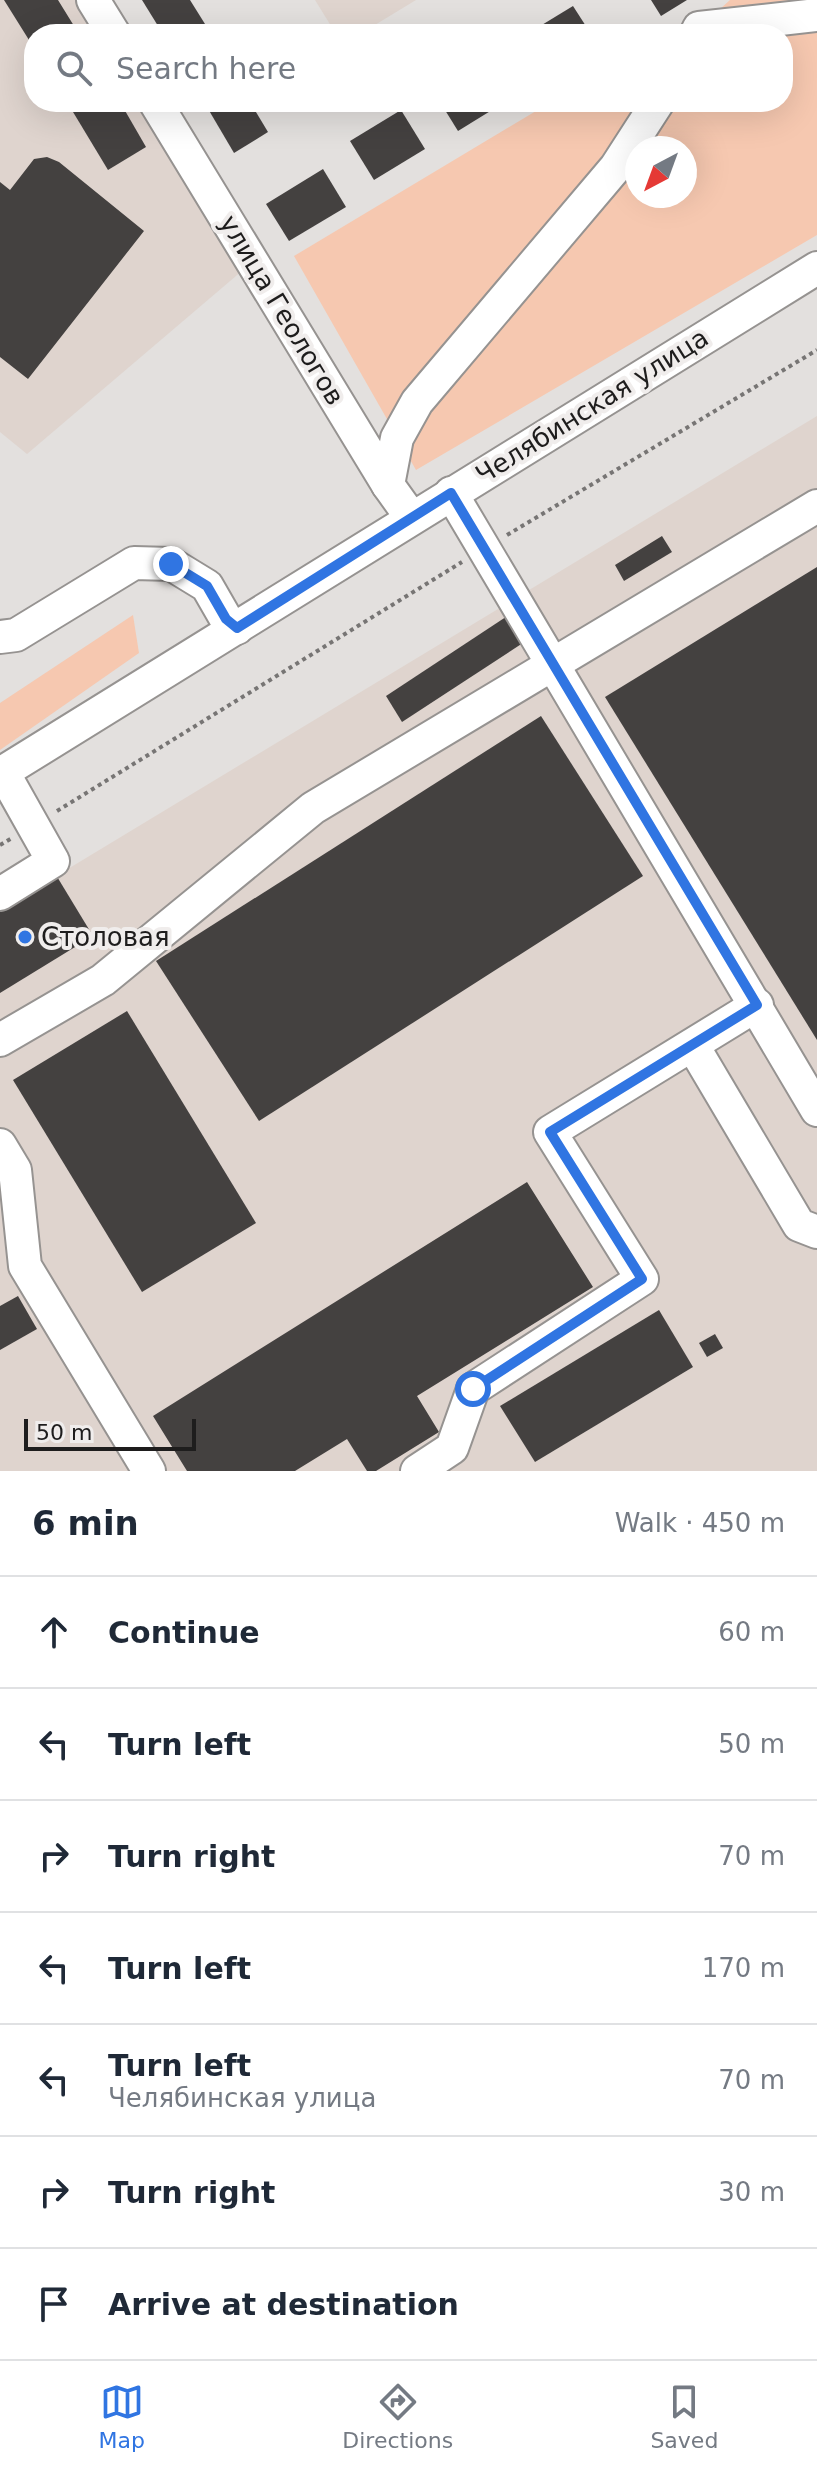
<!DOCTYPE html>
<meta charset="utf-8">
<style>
:root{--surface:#fff;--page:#f6f6f7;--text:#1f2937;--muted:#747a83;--line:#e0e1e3;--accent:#3075e2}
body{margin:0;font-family:"DejaVu Sans",sans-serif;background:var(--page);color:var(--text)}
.compass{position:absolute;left:625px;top:136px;width:72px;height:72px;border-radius:50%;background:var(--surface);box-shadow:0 8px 32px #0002;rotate:221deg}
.scale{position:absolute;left:24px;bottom:20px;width:172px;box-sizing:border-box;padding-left:8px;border:4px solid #1e1d1d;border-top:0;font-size:22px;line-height:28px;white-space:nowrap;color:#1e1d1d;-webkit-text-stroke:6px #f0edec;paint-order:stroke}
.stop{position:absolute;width:24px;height:24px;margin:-18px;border:6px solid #3075e2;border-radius:50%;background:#fff}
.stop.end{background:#3075e2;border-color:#fff;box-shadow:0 2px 8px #0008}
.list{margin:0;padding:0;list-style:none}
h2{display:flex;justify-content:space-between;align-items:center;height:104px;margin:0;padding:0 32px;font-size:34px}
h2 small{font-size:26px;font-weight:400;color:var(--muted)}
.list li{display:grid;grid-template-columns:52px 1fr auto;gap:24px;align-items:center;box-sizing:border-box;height:112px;padding:0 32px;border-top:2px solid var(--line)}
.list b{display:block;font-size:30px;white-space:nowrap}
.list p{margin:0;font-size:26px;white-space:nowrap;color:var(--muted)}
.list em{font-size:26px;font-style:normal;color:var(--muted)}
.icon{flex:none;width:44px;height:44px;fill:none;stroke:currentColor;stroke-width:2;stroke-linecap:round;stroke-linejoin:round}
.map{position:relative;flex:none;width:817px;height:1471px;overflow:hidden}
.search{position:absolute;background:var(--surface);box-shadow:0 8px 32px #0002;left:24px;right:24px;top:24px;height:88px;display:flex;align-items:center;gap:20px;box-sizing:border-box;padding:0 28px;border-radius:32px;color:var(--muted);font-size:30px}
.sheet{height:888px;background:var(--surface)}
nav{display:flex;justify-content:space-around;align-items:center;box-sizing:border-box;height:112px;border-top:2px solid var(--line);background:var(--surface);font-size:22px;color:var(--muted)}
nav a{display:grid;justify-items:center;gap:4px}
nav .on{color:var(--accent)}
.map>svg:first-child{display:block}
.built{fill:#dfd4ce}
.green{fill:#f6c8b0;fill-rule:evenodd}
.building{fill:#444140}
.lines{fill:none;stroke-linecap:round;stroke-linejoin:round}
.minor-casing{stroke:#969391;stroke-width:36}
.path{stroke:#777574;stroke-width:4;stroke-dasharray:4 4;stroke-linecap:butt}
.minor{stroke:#fff;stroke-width:32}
.route{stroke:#3075e2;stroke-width:10}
.poi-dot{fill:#3075e2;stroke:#f0edec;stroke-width:3}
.labels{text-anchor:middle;stroke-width:8;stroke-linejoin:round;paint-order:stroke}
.street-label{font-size:26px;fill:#1e1d1d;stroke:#f0edec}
.poi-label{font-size:26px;fill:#1e1d1d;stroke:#f0edec;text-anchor:start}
</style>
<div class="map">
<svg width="817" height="1471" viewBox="0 0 817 1471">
<rect width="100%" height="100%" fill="#e3e0de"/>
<g class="built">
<path d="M0,0H76L97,34H34V102H139L243,270L27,454L0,432Z"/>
<path d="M315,0H416L360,34H336Z"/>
<path d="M817,416V1471H0V910Z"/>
</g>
<g class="green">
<path d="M730,0H817V235L416,470L294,256L551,102H783V34H676L699,28ZM637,148H685V196H637Z"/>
<path d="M133,615L139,653L0,750V703Z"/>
</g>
<g class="building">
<path d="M4,0H58L79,34H34V48Z"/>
<path d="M142,0H190L210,32L163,34Z"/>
<path d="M651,0H687L661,16Z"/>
<path d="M573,6L591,34H527Z"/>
<path d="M67,102H120L146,147L108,170Z"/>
<path d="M204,102H250L268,132L234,153Z"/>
<path d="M440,102H505L458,131Z"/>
<path d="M401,110L425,149L374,180L350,141Z"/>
<path d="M47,157L59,162L144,231L28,379L0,357V182L10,190L34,159Z"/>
<path d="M323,169L346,207L289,241L266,204Z"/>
<path d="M662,536L672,552L624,581L615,565Z"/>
<path d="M817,567V1040L605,697Z"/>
<path d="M515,611L532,637L402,722L386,696Z"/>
<path d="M541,716L643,876L259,1121L156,961Z"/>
<path d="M56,875L93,936L0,993V909Z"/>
<path d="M127,1011L256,1223L142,1292L13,1080Z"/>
<path d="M527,1182L593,1287L417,1396L439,1432L376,1471H367L347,1439L295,1471H187L153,1416Z"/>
<path d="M18,1296L37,1329L0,1350V1306Z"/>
<path d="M659,1310L693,1367L535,1462L500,1406Z"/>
<path d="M715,1334L723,1348L707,1357L699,1343Z"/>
</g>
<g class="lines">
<defs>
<g id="minor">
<path d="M93,0L114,34"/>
<path d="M696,34L699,28L817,15"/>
<path d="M155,102L388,485L411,517"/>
<path d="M388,485L397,438L417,402L616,167L658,102"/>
<path d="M451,493L817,1110"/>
<path d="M0,637L16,635L134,563L171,564L207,586L226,619L237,628"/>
<path d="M0,774L817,268"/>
<path d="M0,894L53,861L3,772"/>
<path d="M0,1040L103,980L313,808L817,506"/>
<path d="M693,1046L799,1225L817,1232"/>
<path d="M0,1145L15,1170L25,1266L149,1471"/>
<path d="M417,1471L452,1448L473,1389L642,1279L550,1132L757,1005"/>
</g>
</defs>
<use href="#minor" class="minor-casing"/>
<g class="path">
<path d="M507,535L817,350"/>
<path d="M57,811L462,562"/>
<path d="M0,845L12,838"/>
</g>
<use href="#minor" class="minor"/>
</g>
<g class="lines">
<path class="route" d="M171,564L207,586L226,619L237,628L451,493L757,1005L550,1132L642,1279L473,1389"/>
</g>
<circle class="poi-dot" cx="25" cy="937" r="8"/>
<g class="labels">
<g class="street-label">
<text transform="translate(282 310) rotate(59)" y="9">улица Геологов</text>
<text transform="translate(592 406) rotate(-32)" y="9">Челябинская улица</text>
</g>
<g class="poi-label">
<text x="41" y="946">Столовая</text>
</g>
</g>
</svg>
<svg class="compass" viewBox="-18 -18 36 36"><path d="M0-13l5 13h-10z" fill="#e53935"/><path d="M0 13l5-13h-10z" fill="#747a83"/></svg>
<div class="scale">50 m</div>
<div class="stop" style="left:473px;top:1389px"></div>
<div class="stop end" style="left:171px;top:564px"></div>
<div class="search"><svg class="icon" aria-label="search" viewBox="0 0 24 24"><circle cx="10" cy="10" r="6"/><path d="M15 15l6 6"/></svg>Search here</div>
</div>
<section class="sheet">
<h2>6 min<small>Walk · 450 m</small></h2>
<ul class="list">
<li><svg class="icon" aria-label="ahead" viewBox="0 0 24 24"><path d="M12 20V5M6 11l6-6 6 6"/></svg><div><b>Continue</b></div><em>60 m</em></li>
<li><svg class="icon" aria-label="left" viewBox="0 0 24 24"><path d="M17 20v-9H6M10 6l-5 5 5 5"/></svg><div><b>Turn left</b></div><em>50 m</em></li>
<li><svg class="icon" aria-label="right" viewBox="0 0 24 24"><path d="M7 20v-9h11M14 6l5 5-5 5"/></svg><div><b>Turn right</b></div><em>70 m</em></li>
<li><svg class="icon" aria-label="left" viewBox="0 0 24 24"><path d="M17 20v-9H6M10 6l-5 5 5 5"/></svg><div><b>Turn left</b></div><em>170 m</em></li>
<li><svg class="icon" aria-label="left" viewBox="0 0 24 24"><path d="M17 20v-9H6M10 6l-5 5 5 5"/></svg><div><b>Turn left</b><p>Челябинская улица</p></div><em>70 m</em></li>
<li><svg class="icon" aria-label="right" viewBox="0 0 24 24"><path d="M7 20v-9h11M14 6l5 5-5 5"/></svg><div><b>Turn right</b></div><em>30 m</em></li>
<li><svg class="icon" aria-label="arrive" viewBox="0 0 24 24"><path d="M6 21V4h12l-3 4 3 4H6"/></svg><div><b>Arrive at destination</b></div></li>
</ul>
</section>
<nav>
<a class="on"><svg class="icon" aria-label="map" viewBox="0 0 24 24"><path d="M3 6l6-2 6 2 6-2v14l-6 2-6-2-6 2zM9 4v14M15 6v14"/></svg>Map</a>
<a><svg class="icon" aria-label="directions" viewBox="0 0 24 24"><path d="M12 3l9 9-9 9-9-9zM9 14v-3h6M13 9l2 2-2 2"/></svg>Directions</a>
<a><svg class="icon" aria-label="saved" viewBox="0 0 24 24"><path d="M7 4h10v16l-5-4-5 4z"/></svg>Saved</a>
</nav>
